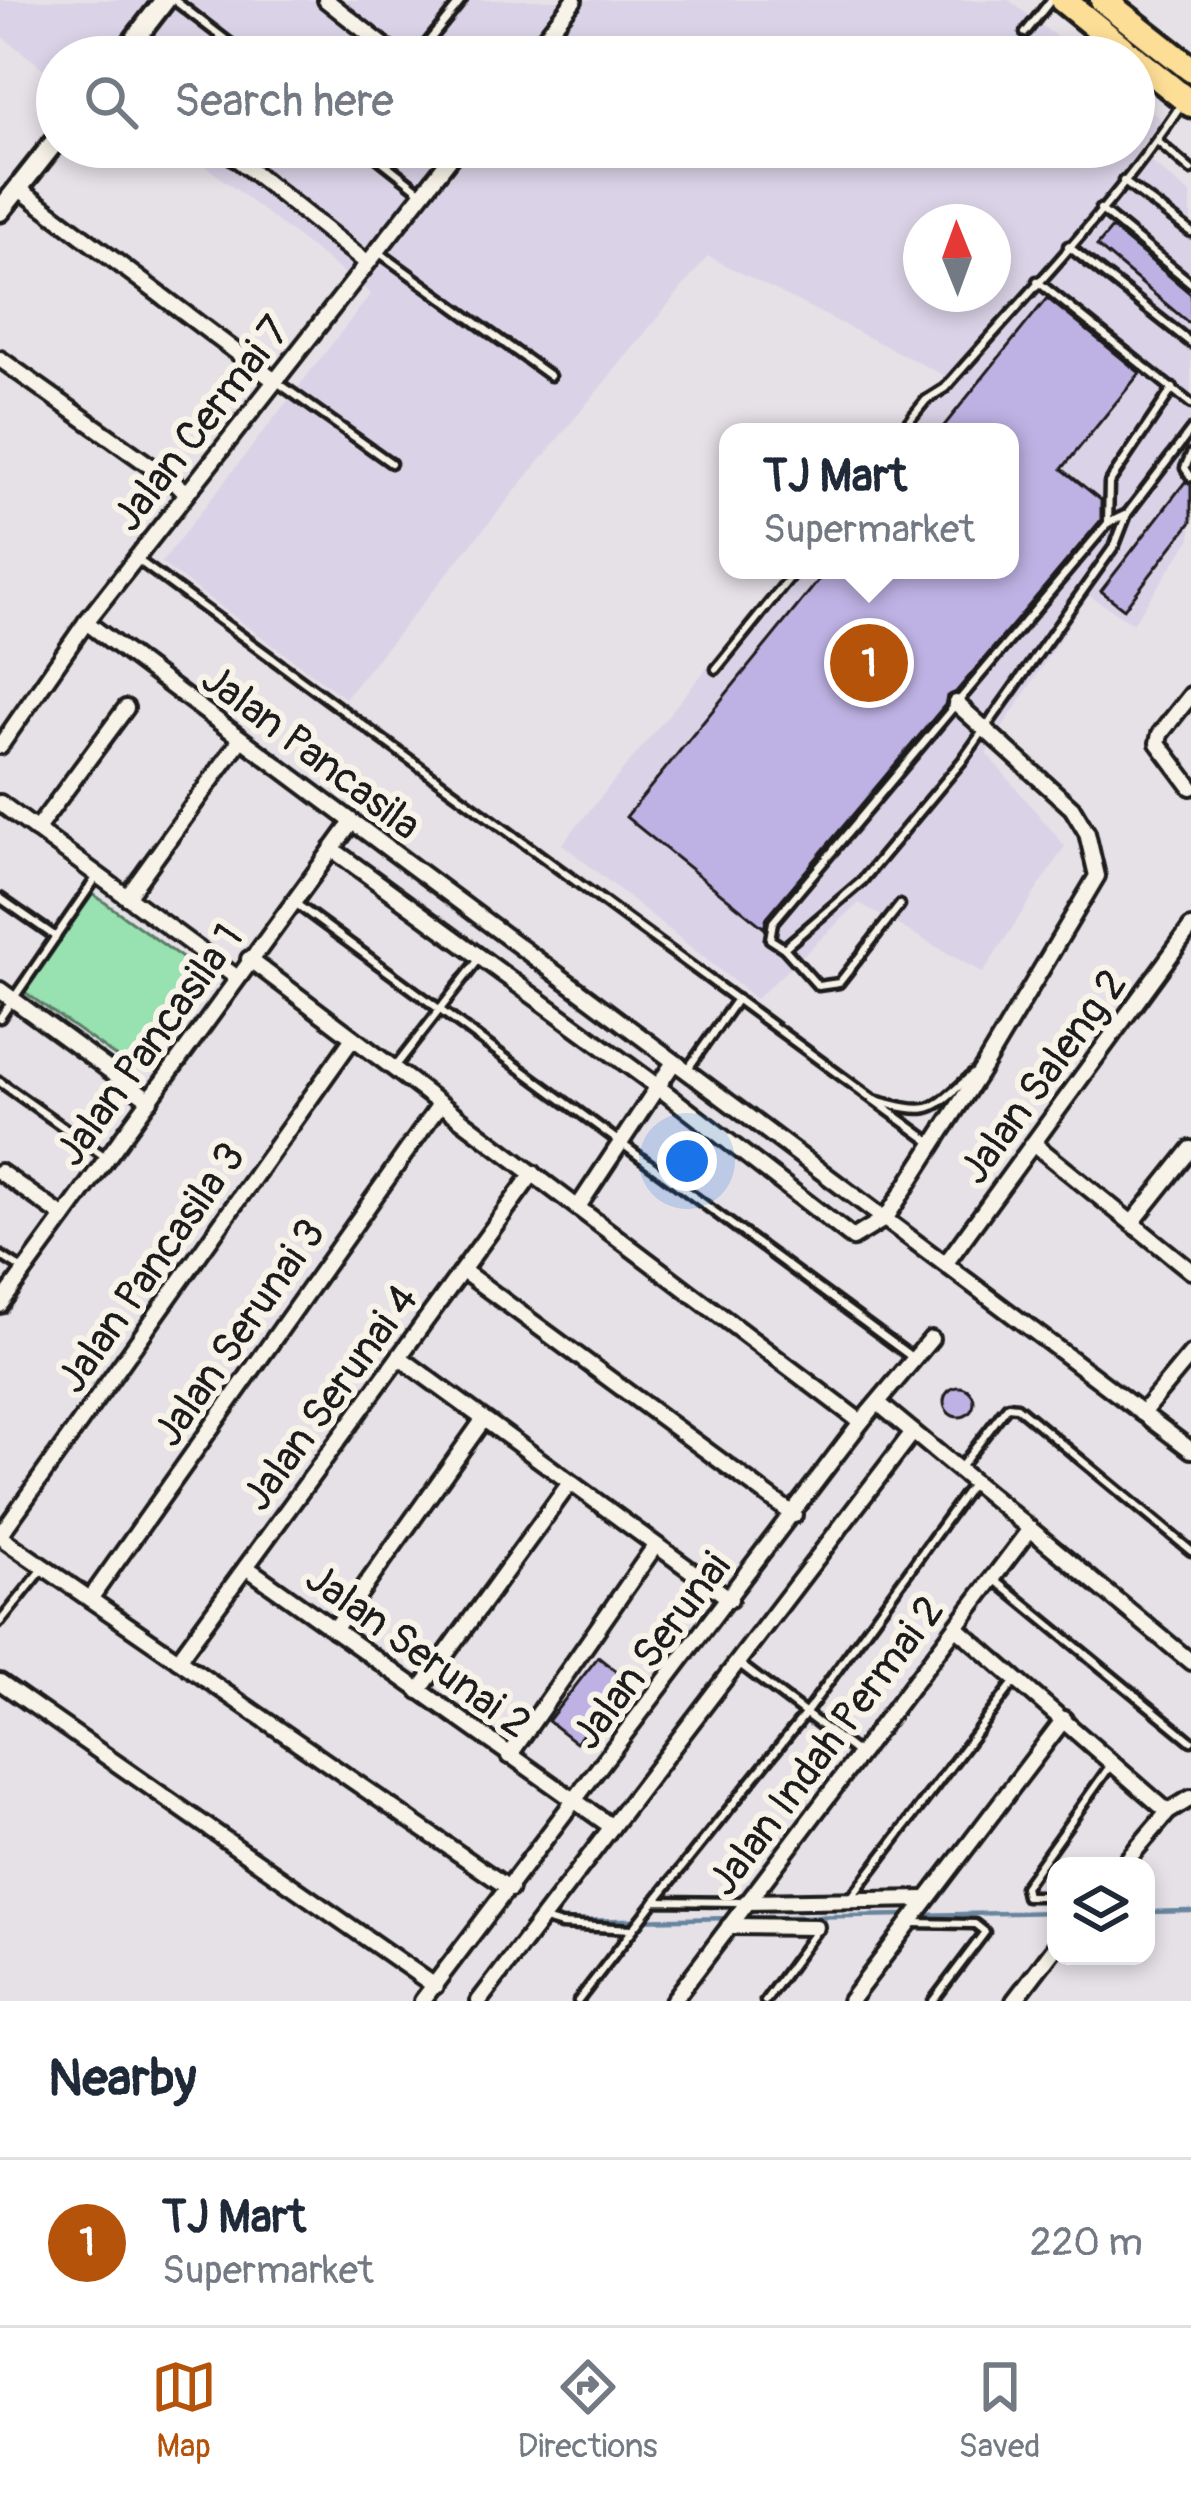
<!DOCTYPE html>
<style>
:root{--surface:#fff;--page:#f6f6f7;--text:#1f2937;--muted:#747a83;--line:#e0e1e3;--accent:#b45309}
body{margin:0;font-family:Pangolin,sans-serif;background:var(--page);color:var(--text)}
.controls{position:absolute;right:36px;bottom:36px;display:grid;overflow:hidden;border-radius:24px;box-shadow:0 6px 18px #0003}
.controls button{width:108px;height:108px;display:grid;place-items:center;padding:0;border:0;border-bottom:3px solid var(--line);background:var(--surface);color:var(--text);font:60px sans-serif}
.compass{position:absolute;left:903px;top:204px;width:108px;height:108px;border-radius:50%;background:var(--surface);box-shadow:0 6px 18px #0003;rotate:359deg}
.you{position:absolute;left:687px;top:1161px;width:42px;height:42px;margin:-30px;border:9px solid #fff;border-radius:50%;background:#1a73e8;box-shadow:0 0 0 18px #1a73e833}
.badge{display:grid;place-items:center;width:78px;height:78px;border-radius:50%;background:var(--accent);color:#fff;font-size:39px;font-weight:700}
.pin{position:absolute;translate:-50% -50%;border:6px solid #fff;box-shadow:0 3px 12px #0006}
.popup{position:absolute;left:719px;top:423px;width:300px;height:156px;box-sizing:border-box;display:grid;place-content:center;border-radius:24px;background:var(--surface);filter:drop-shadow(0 3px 9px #0005);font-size:39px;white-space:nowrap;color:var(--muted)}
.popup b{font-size:45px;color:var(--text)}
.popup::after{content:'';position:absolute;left:50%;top:100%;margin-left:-24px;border:24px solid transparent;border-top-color:var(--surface)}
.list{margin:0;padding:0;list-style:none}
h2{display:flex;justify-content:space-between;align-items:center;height:156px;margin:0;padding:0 48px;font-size:51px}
h2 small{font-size:39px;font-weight:400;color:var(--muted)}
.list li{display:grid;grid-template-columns:78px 1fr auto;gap:36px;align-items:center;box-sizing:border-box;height:168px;padding:0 48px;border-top:3px solid var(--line)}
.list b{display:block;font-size:45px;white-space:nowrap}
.list p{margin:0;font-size:39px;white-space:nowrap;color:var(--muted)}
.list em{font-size:39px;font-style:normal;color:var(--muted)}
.icon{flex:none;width:66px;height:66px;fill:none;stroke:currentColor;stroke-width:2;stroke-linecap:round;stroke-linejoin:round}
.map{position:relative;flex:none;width:1191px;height:2001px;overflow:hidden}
.search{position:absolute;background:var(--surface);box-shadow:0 6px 18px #0003;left:36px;right:36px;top:36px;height:132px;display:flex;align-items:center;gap:30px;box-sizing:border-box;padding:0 42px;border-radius:66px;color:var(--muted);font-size:45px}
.sheet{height:324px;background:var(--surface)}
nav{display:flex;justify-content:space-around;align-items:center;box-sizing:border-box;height:168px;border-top:3px solid var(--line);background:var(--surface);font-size:33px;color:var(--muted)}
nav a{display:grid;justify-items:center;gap:6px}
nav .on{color:var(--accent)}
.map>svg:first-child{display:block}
.built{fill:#dad2e6;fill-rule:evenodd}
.green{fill:#98e1b0;stroke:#5a7e66;stroke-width:3}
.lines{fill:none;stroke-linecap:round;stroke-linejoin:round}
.stream{stroke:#68859f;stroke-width:4.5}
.building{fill:#beb2e4;stroke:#1c1c1c;stroke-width:3}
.lane-casing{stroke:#1c1c1c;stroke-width:15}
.street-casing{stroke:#1c1c1c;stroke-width:22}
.secondary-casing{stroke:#1c1c1c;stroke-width:27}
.highway-casing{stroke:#1c1c1c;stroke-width:33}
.lane{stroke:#f7f3e8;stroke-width:6}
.street{stroke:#f7f3e8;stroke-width:14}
.secondary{stroke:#f7f3e8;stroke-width:18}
.highway{stroke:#fdde96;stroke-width:24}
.labels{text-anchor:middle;stroke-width:12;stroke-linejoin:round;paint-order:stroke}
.street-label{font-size:42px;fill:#1c1c1c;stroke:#f7f3e8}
</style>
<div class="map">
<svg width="1191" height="2001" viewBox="0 0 1191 2001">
<rect width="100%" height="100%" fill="#e6e0e7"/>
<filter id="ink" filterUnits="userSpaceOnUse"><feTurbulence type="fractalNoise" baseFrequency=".00833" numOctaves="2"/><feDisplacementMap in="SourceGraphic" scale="24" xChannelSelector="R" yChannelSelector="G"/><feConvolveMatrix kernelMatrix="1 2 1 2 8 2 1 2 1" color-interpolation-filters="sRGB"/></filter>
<g filter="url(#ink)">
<g class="built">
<path d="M0,0H1009L1082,57H57V79L0,35Z"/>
<path d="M1134,98L1162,120L1137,150L1191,195V538L1133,623L1088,595L986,753L1065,846L983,973L859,903L756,999L562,844L788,570H1010V432H902L947,377L708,256L345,698L161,563L371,294L181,147H1134ZM921,222H993V294H921Z"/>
</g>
<path class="green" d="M93,894L213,980L159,1055L129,1066L23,991Z"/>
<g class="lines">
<g class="stream">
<path d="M1146,1912L1191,1911"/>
<path d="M919,1915L1056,1912"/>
<path d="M571,1921L907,1915"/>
</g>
</g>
<g class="building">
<path d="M1112,228L1191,294V325L1097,246Z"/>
<path d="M1047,298L1140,373L1062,469L1101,500V520L956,692L947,696L945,705L767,917L764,928L626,817L827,570H1010V432H939Z"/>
<path d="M1185,482L1191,484V522L1124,609L1101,591Z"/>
<circle cx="959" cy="1402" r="15"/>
<path d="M598,1657L626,1679L576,1743L548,1721Z"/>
</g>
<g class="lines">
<defs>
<g id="lane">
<path d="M174,0L248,57"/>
<path d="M1025,33L1051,0"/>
<path d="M416,57L462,0"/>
<path d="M1157,141L1191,170"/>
<path d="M364,147L420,191"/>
<path d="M1123,181L1191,232"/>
<path d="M1100,209L1191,283"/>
<path d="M1068,246L1191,343"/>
<path d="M380,253L550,376"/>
<path d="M1037,281L1191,404"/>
<path d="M277,382L391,463"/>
<path d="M900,432L926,400L945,388C1025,296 1115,206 1182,103"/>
<path d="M1191,454L1185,468L1191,477"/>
<path d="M1108,523L1109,483L1173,388"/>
<path d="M138,560L931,1142"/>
<path d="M716,669L796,570"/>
<path d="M0,898L56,937"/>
<path d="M295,903L913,1358"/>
<path d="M900,905L839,983L818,986L784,948L770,939L773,922L1108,523L1127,514"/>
<path d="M784,948L862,881L962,761L1115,545L1127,514L1191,430"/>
<path d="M0,1018L96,878"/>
<path d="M396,1066L480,958"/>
<path d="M687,1070L737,999"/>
<path d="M0,1082L104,1156"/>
<path d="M874,1100C935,1116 929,1112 973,1074"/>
<path d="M0,1255L22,1269"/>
<path d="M959,1469L1002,1413L1008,1406L1017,1407L1191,1551"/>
<path d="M995,1580L1191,1741"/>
<path d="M0,1622L42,1570"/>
<path d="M741,1665L859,1754"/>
<path d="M1056,1896H1026L1024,1887L1110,1766"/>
<path d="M850,1899L1015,1681"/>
<path d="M655,1901L806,1713L972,1484"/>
<path d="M545,1920L561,1925L633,1929"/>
<path d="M911,1923L975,1924L985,1932L933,2001"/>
<path d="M578,2001L655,1901L742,1902"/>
<path d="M765,2001L816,1931"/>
</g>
<g id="street">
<path d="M326,0L398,57"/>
<path d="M529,57L574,0"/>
<path d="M222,147L367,263"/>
<path d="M18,188L275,381"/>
<path d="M0,359L187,492"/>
<path d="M86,622C453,899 825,1171 1191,1450"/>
<path d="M1191,695L1160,734L1158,743L1191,787"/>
<path d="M0,746L86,622L459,147"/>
<path d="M0,803L236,977"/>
<path d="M36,830L126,708"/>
<path d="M332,849L658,1087L853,1238L886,1218L984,1066L1097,876L1087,833L1072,808L956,703"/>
<path d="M127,897L241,739"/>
<path d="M249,959L861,1422"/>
<path d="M0,990L150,1100"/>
<path d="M1034,1144L1191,1271"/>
<path d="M0,1172L64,1217"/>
<path d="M578,1207L674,1062"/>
<path d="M1132,1223L1191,1149"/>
<path d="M946,1263L1191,927"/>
<path d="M463,1271L794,1515"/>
<path d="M0,1305L352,822"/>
<path d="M399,1357L730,1599"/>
<path d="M878,1403L1191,1662"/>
<path d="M1142,1413L1191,1354"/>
<path d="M0,1535L353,1038"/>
<path d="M0,1537L510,1889"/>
<path d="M246,1567L612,1827"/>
<path d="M90,1599L440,1104"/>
<path d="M956,1627L1168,1812"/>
<path d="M334,1630L483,1420"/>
<path d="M178,1660L533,1173"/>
<path d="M0,1682L435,1986"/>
<path d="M419,1691L569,1484"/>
<path d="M509,1756L655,1546"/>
<path d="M1122,1866L1168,1812L1191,1798"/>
<path d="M746,1902L926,1899"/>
<path d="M729,1926L816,1927"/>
<path d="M422,2001L861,1422L931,1339"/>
<path d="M479,2001L913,1432"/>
<path d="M673,2001L1030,1529"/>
<path d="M850,2001L1064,1719"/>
<path d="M1014,2001L1056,1946"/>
</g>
<g id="secondary">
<path d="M121,57L165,0"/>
<path d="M0,211L57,139"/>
</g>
<g id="highway">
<path d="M1063,0L1133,57"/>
<path d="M1103,0L1191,69"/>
<path d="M1134,58L1191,104"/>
</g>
</defs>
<use href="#lane" class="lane-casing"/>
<use href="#street" class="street-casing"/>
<use href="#secondary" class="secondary-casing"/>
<use href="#highway" class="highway-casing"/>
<use href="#lane" class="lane"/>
<use href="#street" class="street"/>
<use href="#secondary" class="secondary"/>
<use href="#highway" class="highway"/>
</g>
</g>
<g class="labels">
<g class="street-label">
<text transform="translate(200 423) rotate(-52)" y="15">Jalan Cermai 7</text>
<text transform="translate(312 751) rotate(37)" y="15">Jalan Pancasila</text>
<text transform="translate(148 1044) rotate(-54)" y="15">Jalan Pancasila 1</text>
<text transform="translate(1042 1076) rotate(-54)" y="15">Jalan Saleng 2</text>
<text transform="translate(150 1267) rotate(-55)" y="15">Jalan Pancasila 3</text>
<text transform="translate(238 1332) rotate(-55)" y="15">Jalan Serunai 3</text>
<text transform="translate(329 1397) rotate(-54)" y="15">Jalan Serunai 4</text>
<text transform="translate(419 1650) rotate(36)" y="15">Jalan Serunai 2</text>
<text transform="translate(650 1650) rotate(-53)" y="15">Jalan Serunai</text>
<text transform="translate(825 1745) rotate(-53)" y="15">Jalan Indah Permai 2</text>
</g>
</g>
</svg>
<div class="controls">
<button><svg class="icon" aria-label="layers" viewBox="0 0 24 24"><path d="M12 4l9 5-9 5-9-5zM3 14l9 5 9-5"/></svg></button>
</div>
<svg class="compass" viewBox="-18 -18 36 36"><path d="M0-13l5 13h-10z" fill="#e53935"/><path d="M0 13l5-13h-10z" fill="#747a83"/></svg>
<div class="you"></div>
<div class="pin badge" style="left:869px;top:663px">1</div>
<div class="popup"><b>TJ Mart</b>Supermarket</div>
<div class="search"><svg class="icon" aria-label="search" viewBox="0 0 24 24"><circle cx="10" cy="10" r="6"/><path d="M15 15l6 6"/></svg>Search here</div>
</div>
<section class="sheet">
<h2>Nearby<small></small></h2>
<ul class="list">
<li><span class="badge">1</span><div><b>TJ Mart</b><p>Supermarket</p></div><em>220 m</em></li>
</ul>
</section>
<nav>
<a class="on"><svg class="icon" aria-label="map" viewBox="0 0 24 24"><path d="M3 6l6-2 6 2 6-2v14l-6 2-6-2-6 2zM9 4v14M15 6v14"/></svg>Map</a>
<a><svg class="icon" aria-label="directions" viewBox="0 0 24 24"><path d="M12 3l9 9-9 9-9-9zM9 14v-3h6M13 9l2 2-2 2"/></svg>Directions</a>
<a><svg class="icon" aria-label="saved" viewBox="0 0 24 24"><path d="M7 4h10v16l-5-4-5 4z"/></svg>Saved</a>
</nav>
